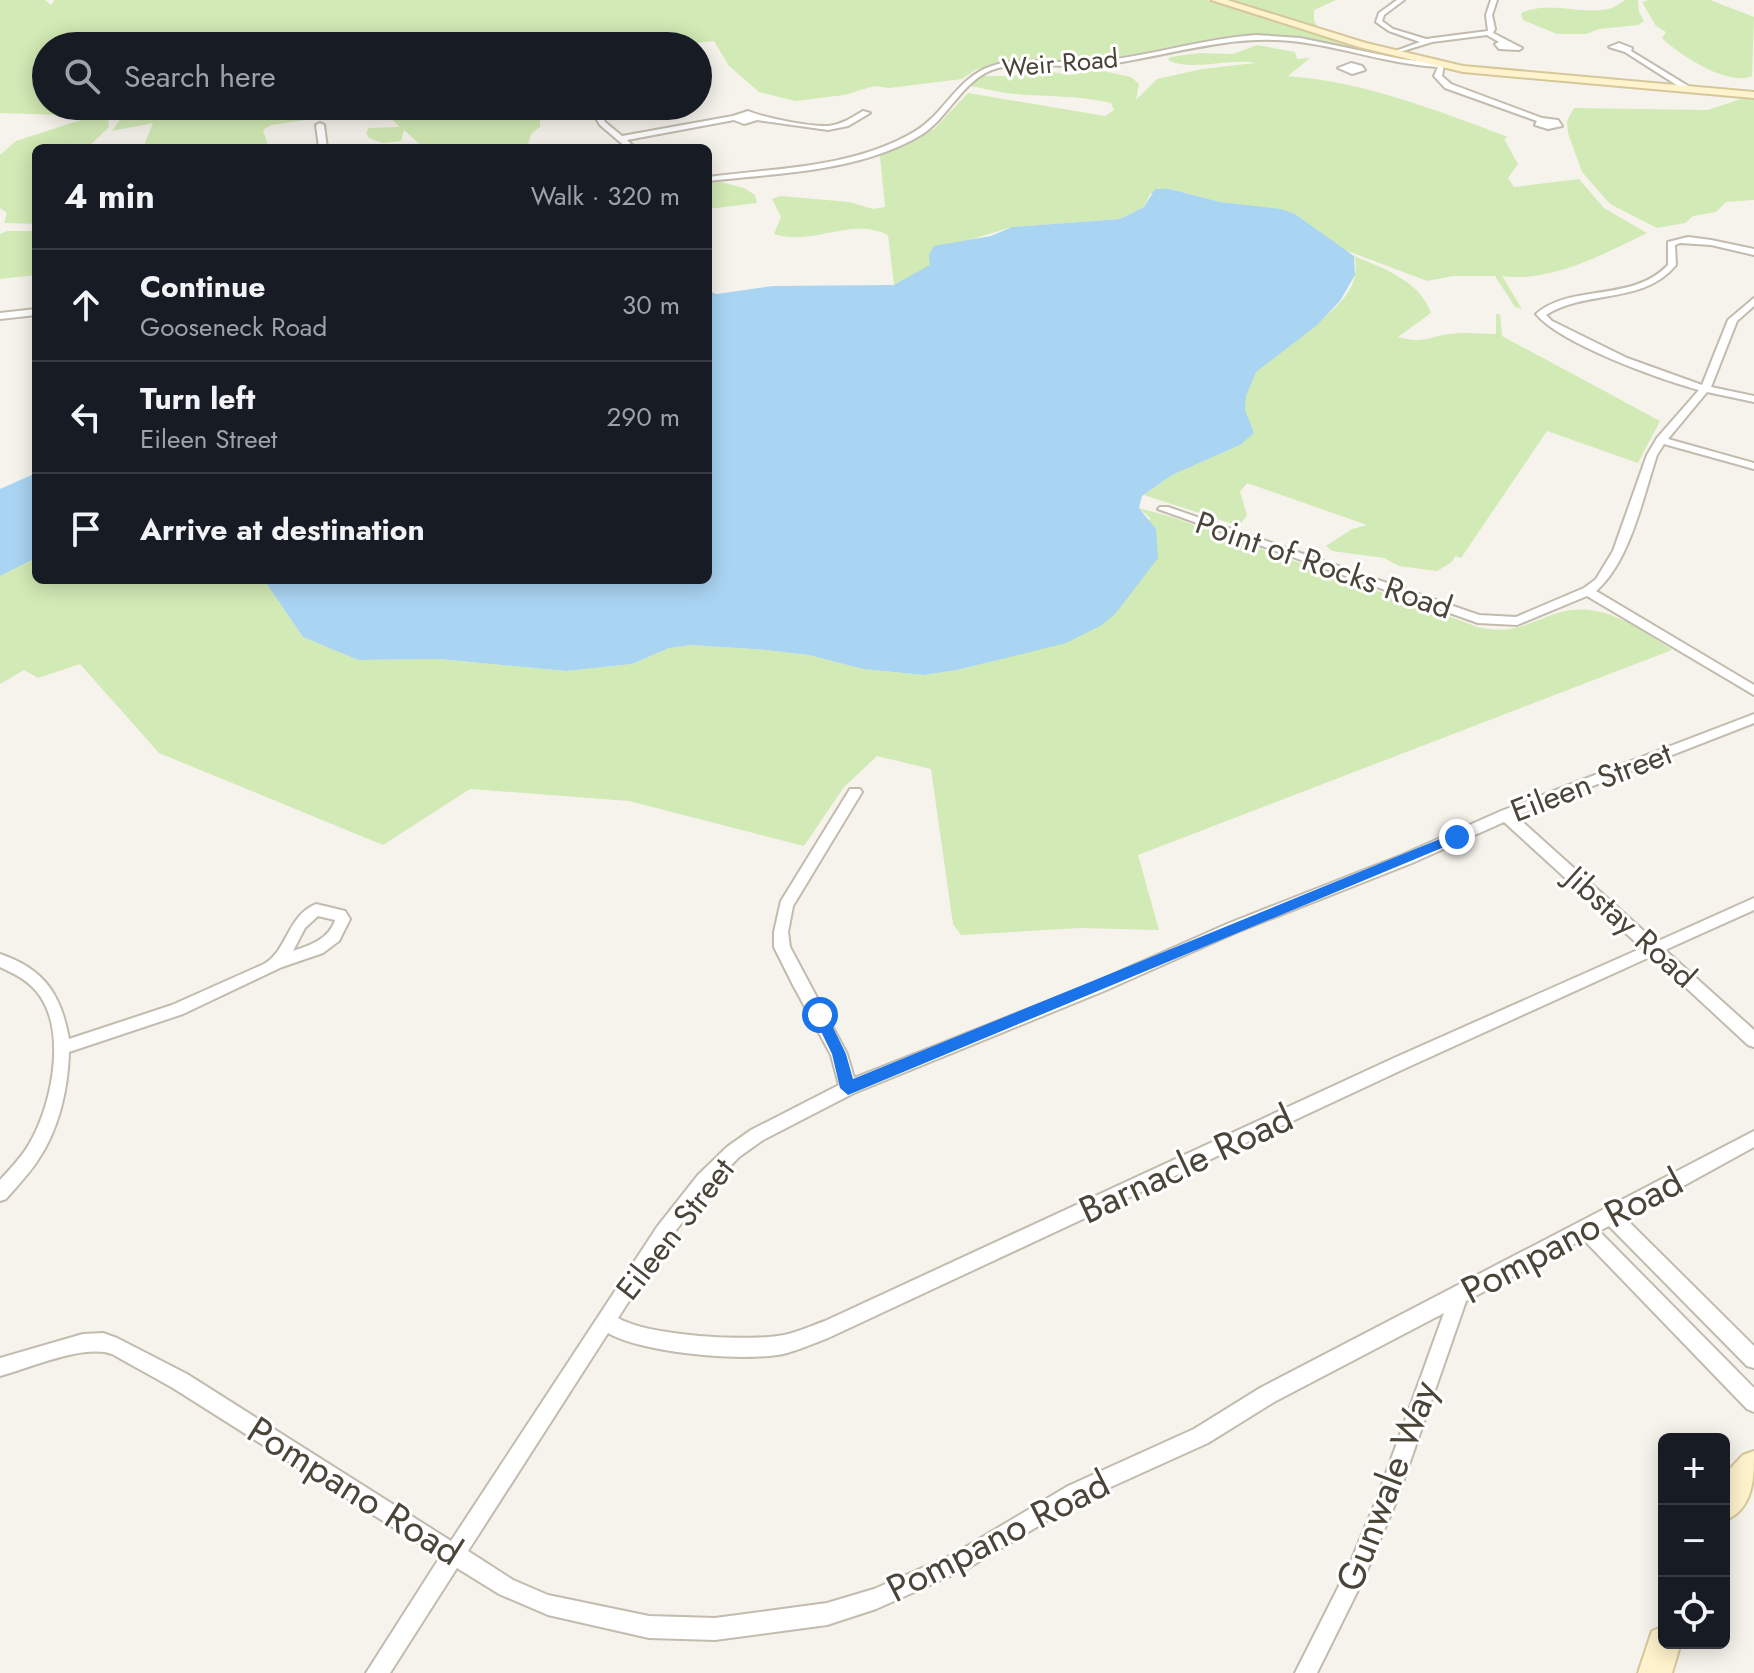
<!DOCTYPE html>
<meta charset="utf-8">
<style>
:root{--surface:#171b24;--page:#20242c;--text:#f1f3f6;--muted:#9ea1a6;--line:#363941}
body{margin:0;font-family:Jost,sans-serif;background:var(--page);color:var(--text)}
.controls{position:absolute;right:24px;bottom:24px;display:grid;overflow:hidden;border-radius:12px;box-shadow:0 4px 20px #0003}
.controls button{width:72px;height:72px;display:grid;place-items:center;padding:0;border:0;border-bottom:2px solid var(--line);background:var(--surface);color:var(--text);font:40px sans-serif}
.stop{position:absolute;width:24px;height:24px;margin:-18px;border:6px solid #1a73e8;border-radius:50%;background:#fff}
.stop.end{background:#1a73e8;border-color:#fff;box-shadow:0 2px 8px #0008}
.list{margin:0;padding:0;list-style:none}
h2{display:flex;justify-content:space-between;align-items:center;height:104px;margin:0;padding:0 32px;font-size:34px}
h2 small{font-size:26px;font-weight:400;color:var(--muted)}
.list li{display:grid;grid-template-columns:52px 1fr auto;gap:24px;align-items:center;box-sizing:border-box;height:112px;padding:0 32px;border-top:2px solid var(--line)}
.list b{display:block;font-size:30px;white-space:nowrap}
.list p{margin:0;font-size:26px;white-space:nowrap;color:var(--muted)}
.list em{font-size:26px;font-style:normal;color:var(--muted)}
.icon{flex:none;width:44px;height:44px;fill:none;stroke:currentColor;stroke-width:2;stroke-linecap:round;stroke-linejoin:round}
.map{position:relative;flex:none;width:1754px;height:1673px;overflow:hidden}
.search{position:absolute;background:var(--surface);box-shadow:0 4px 20px #0003;left:32px;top:32px;width:680px;height:88px;display:flex;align-items:center;gap:20px;box-sizing:border-box;padding:0 28px;border-radius:44px;color:var(--muted);font-size:30px}
.panel{position:absolute;background:var(--surface);box-shadow:0 4px 20px #0003;left:32px;top:144px;width:680px;height:440px;border-radius:12px}
.map>svg:first-child{display:block}
.green{fill:#d2eab5}
.water{fill:#a9d4f2}
.lines{fill:none;stroke-linecap:round;stroke-linejoin:round}
.street-casing{stroke:#c2bbae;stroke-width:4}
.secondary-casing{stroke:#d6c79b;stroke-width:4}
.street{fill:#fff;fill-rule:evenodd}
.secondary{fill:#fff3cd;fill-rule:evenodd}
.route{fill:#1a73e8}
.labels{text-anchor:middle;stroke-width:6;stroke-linejoin:round;paint-order:stroke}
.far-street-label{font-size:26px;fill:#4b4439;stroke:#fff}
.street-label{font-size:32px;fill:#4b4439;stroke:#fff}
.near-street-label{font-size:38px;fill:#4b4439;stroke:#fff}
</style>
<div class="map">
<svg width="1754" height="1673" viewBox="0 0 1754 1673">
<rect width="100%" height="100%" fill="#f6f3ec"/>
<g class="green">
<path d="M0,0H45L51,5L55,0H1206L1366,49L1294,37L1247,36L1175,46L1099,61L997,63L975,70L962,79L889,88L874,86L844,95L795,101L759,92L729,66L714,41L670,46H46V106H540V127L531,134L527,148H424L404,130L401,141L383,143L369,138L366,133L369,128L400,127L381,109L271,125L263,130L269,148H143L153,123L112,131L121,118L108,117L109,127L87,148H36V224L4,223L7,213L0,208V155L16,141L93,116L0,113Z"/>
<path d="M1225,0H1336L1314,10V20L1318,28Z"/>
<path d="M1625,0H1638L1639,12L1644,21L1638,25L1599,29L1586,34H1557L1523,20L1521,13C1550,0 1578,15 1608,9C1614,8 1619,4 1625,0Z"/>
<path d="M1649,0H1710L1754,17L1752,76C1728,87 1678,54 1662,38L1666,32L1656,26L1642,2Z"/>
<path d="M1257,45L1295,52L1297,59L1310,58L1288,76C1365,82 1436,110 1508,137L1504,139L1518,164L1508,178L1514,187L1579,179L1604,208L1647,233C1603,254 1552,283 1502,276L1522,309L1515,307L1495,276H1453L1427,281L1345,250L1295,214L1220,202L1170,189L1150,194L1144,207L1120,219L1012,227L973,239L909,279L894,285L888,235C852,216 811,247 774,234L781,217L772,199L781,196L849,202L873,209L885,207L880,156L934,129L968,93L1105,116L1114,110L1111,103C1079,95 1048,97 1016,94C1000,93 983,88 966,85L971,76H1014L1035,69L1071,75L1099,70L1131,77L1139,84L1136,100L1157,79L1202,69L1255,63C1228,58 1192,72 1168,60L1170,57L1199,53L1233,54Z"/>
<path d="M1747,97L1754,98V200L1726,202L1716,212L1693,216L1685,223L1657,228L1610,204L1582,172L1568,133L1567,121L1574,108L1708,110Z"/>
<path d="M709,179L744,188L755,195L757,203L708,209Z"/>
<path d="M7,231H36V275L0,279V234Z"/>
<path d="M1354,256C1383,268 1420,281 1431,313L1398,337C1425,344 1427,337 1450,334C1465,332 1481,334 1496,334V314H1500L1502,336L1660,421L1638,463L1547,431L1461,558L1455,556L1452,562L1437,571L1399,566L1384,558L1332,551L1326,546L1352,529L1367,525L1247,483L1240,492L1247,515L1239,526L1144,495L1172,475L1240,445C1243,422 1242,393 1255,373C1276,342 1370,308 1354,256Z"/>
<path d="M1139,508L1172,517L1478,627C1516,636 1528,621 1562,612C1603,601 1640,629 1672,650L1138,855L1159,930L1080,928L961,935L953,924L931,769L877,756L844,787L804,846L629,801L470,789L383,845L159,753L80,664L38,678L24,670L0,684V576L36,558V580H264L303,637L358,660L439,659L566,671L632,664L669,648L690,645L766,650L809,655L863,669L924,675L957,670L1001,659L1116,613L1130,592L1150,518Z"/>
</g>
<g class="water">
<path d="M1155,189H1170L1220,202L1281,209L1295,214L1354,256L1355,275L1340,301L1316,326L1256,372L1246,396L1245,410L1254,433L1240,445L1172,475L1142,496L1139,508L1156,529L1158,558L1116,613L1102,625L1066,643L957,670L924,675L863,669L809,655L766,650L691,645L669,648L632,664L566,671L439,659L358,660L303,637L264,580H708V291L717,294L773,286L894,285L930,265L929,255L934,246L991,236L1012,227L1120,219L1144,207Z"/>
<path d="M36,473V558L0,576V489Z"/>
</g>
<g class="lines">
<defs>
<g id="street">
<path d="M1397,0H1404L1384,15L1382,21L1393,29L1426,39L1488,31L1486,15L1491,0H1497L1492,15L1495,29L1493,33L1522,48L1519,50L1499,49L1495,44L1499,42L1487,35L1432,42L1393,54V52L1420,42L1389,31L1376,22L1379,13Z"/>
<path d="M1256,35L1300,38L1401,59L1444,64L1442,76L1451,84L1542,118L1558,120L1562,126L1548,129L1535,125L1537,121L1445,88L1434,76L1438,67C1383,64 1331,42 1276,40C1214,38 1156,59 1095,66C1064,69 1029,60 998,68C963,77 950,117 921,135C859,172 778,173 708,181V177C776,168 853,168 914,132C945,114 957,77 992,66C1024,55 1061,65 1095,62C1149,56 1202,39 1256,35Z"/>
<path d="M1619,43L1632,48L1631,51L1693,89L1686,91L1625,52L1609,47Z"/>
<path d="M1351,63L1362,66L1365,70L1352,74L1338,68Z"/>
<path d="M596,106H604L601,113L605,122L622,136L733,116L748,111C765,118 809,127 828,126C841,125 853,117 863,111L870,113L848,126L828,130L757,120L744,124L734,120L627,140L635,148H627L600,125L593,113Z"/>
<path d="M320,123L324,125L327,148H319L316,125Z"/>
<path d="M1688,237L1711,240L1754,249V255L1711,245L1680,243L1675,245L1676,265C1643,305 1587,289 1546,315L1552,321L1627,358L1702,385L1728,320L1754,298V306L1737,321L1711,387L1754,396V402L1707,392L1668,439L1754,463V469L1664,444L1657,455C1643,497 1630,562 1596,591L1754,685V695L1587,596L1517,625L1478,623L1158,509L1160,507H1168L1479,615L1516,617L1584,588L1596,579L1613,551L1647,455L1657,438L1699,390C1659,379 1561,344 1536,314C1572,283 1632,303 1668,265V242Z"/>
<path d="M36,309V315L0,319V313Z"/>
<path d="M1754,714V723L1516,816L1656,942L1754,898V910L1665,950L1754,1030V1047L1748,1045L1652,956L1406,1068L828,1338C814,1343 801,1349 787,1353C749,1363 642,1353 608,1333L468,1551L513,1580L548,1595L649,1616L715,1618L827,1603L874,1589L954,1554L1068,1486L1194,1429L1260,1388L1754,1131V1147L1625,1218L1754,1346V1368L1747,1366L1609,1226L1599,1231L1754,1388V1412L1747,1409L1583,1239L1466,1301L1396,1502L1363,1580L1317,1673H1295L1349,1566L1376,1501L1444,1313L1274,1402L1208,1443L1082,1500L968,1568L876,1609L827,1625L715,1640L649,1638L548,1615L499,1594L457,1568L390,1673H366L440,1557L173,1388L112,1354C83,1344 30,1368 0,1376V1358L83,1334L103,1333L117,1338L187,1374L451,1541L657,1227L698,1175L727,1147L751,1130L839,1085L831,1055L793,985L774,947V932L781,901L850,789H860L862,792L793,906L788,932L790,947L847,1054L854,1078L1094,983L1227,924L1402,855L1501,811ZM1504,822L1642,948L1394,1058L825,1321C811,1326 798,1332 784,1335C749,1342 648,1336 618,1318L669,1239L710,1187L739,1157L763,1140L854,1093L1104,991L1237,932L1412,863Z"/>
<path d="M316,904L345,911L350,919L339,941L323,953L282,967L183,1014L69,1052C68,1089 59,1129 38,1160C29,1174 17,1186 6,1199L0,1201V1180C10,1169 20,1159 28,1146C51,1109 67,1035 40,996C30,981 15,974 0,967V954C44,969 61,994 69,1039L172,1005L264,964C288,950 287,916 316,904ZM318,916L335,920C329,939 311,945 293,951L305,928Z"/>
</g>
<g id="secondary">
<path d="M1211,0H1227L1366,43L1463,66L1754,92V98L1463,72L1359,47Z"/>
<path d="M1754,1451C1754,1478 1754,1509 1724,1521V1475L1743,1455Z"/>
<path d="M1664,1626V1643H1681L1672,1673H1638L1652,1631Z"/>
</g>
</defs>
<use href="#street" class="street-casing"/>
<use href="#secondary" class="secondary-casing"/>
<use href="#street" class="street"/>
<use href="#secondary" class="secondary"/>
</g>
<path class="route" d="M1457,832L1461,833V840L848,1095L840,1088L832,1054L813,1015L815,1011H825L846,1054L853,1079Z"/>
<g class="labels">
<g class="far-street-label">
<text transform="translate(1060 63) rotate(-5)" y="9">Weir Road</text>
</g>
<g class="street-label">
<text transform="translate(1324 565) rotate(19)" y="11">Point of Rocks Road</text>
<text transform="translate(1591 782) rotate(-21)" y="11">Eileen Street</text>
<text transform="translate(1631 927) rotate(42)" y="11">Jibstay Road</text>
<text transform="translate(675 1229) rotate(-52)" y="11">Eileen Street</text>
</g>
<g class="near-street-label">
<text transform="translate(1186 1164) rotate(-25)" y="13">Barnacle Road</text>
<text transform="translate(1572 1236) rotate(-28)" y="13">Pompano Road</text>
<text transform="translate(1387 1486) rotate(-69)" y="13">Gunwale Way</text>
<text transform="translate(355 1491) rotate(32)" y="13">Pompano Road</text>
<text transform="translate(998 1536) rotate(-27)" y="13">Pompano Road</text>
</g>
</g>
</svg>
<div class="controls">
<button>+</button>
<button>−</button>
<button><svg class="icon" aria-label="locate" viewBox="0 0 24 24"><circle cx="12" cy="12" r="6"/><path d="M12 2v4M12 18v4M2 12h4M18 12h4"/></svg></button>
</div>
<div class="stop" style="left:820px;top:1015px"></div>
<div class="stop end" style="left:1457px;top:837px"></div>
<div class="search"><svg class="icon" aria-label="search" viewBox="0 0 24 24"><circle cx="10" cy="10" r="6"/><path d="M15 15l6 6"/></svg>Search here</div>
<section class="panel">
<h2>4 min<small>Walk · 320 m</small></h2>
<ul class="list">
<li><svg class="icon" aria-label="ahead" viewBox="0 0 24 24"><path d="M12 20V5M6 11l6-6 6 6"/></svg><div><b>Continue</b><p>Gooseneck Road</p></div><em>30 m</em></li>
<li><svg class="icon" aria-label="left" viewBox="0 0 24 24"><path d="M17 20v-9H6M10 6l-5 5 5 5"/></svg><div><b>Turn left</b><p>Eileen Street</p></div><em>290 m</em></li>
<li><svg class="icon" aria-label="arrive" viewBox="0 0 24 24"><path d="M6 21V4h12l-3 4 3 4H6"/></svg><div><b>Arrive at destination</b></div></li>
</ul>
</section>
</div>
